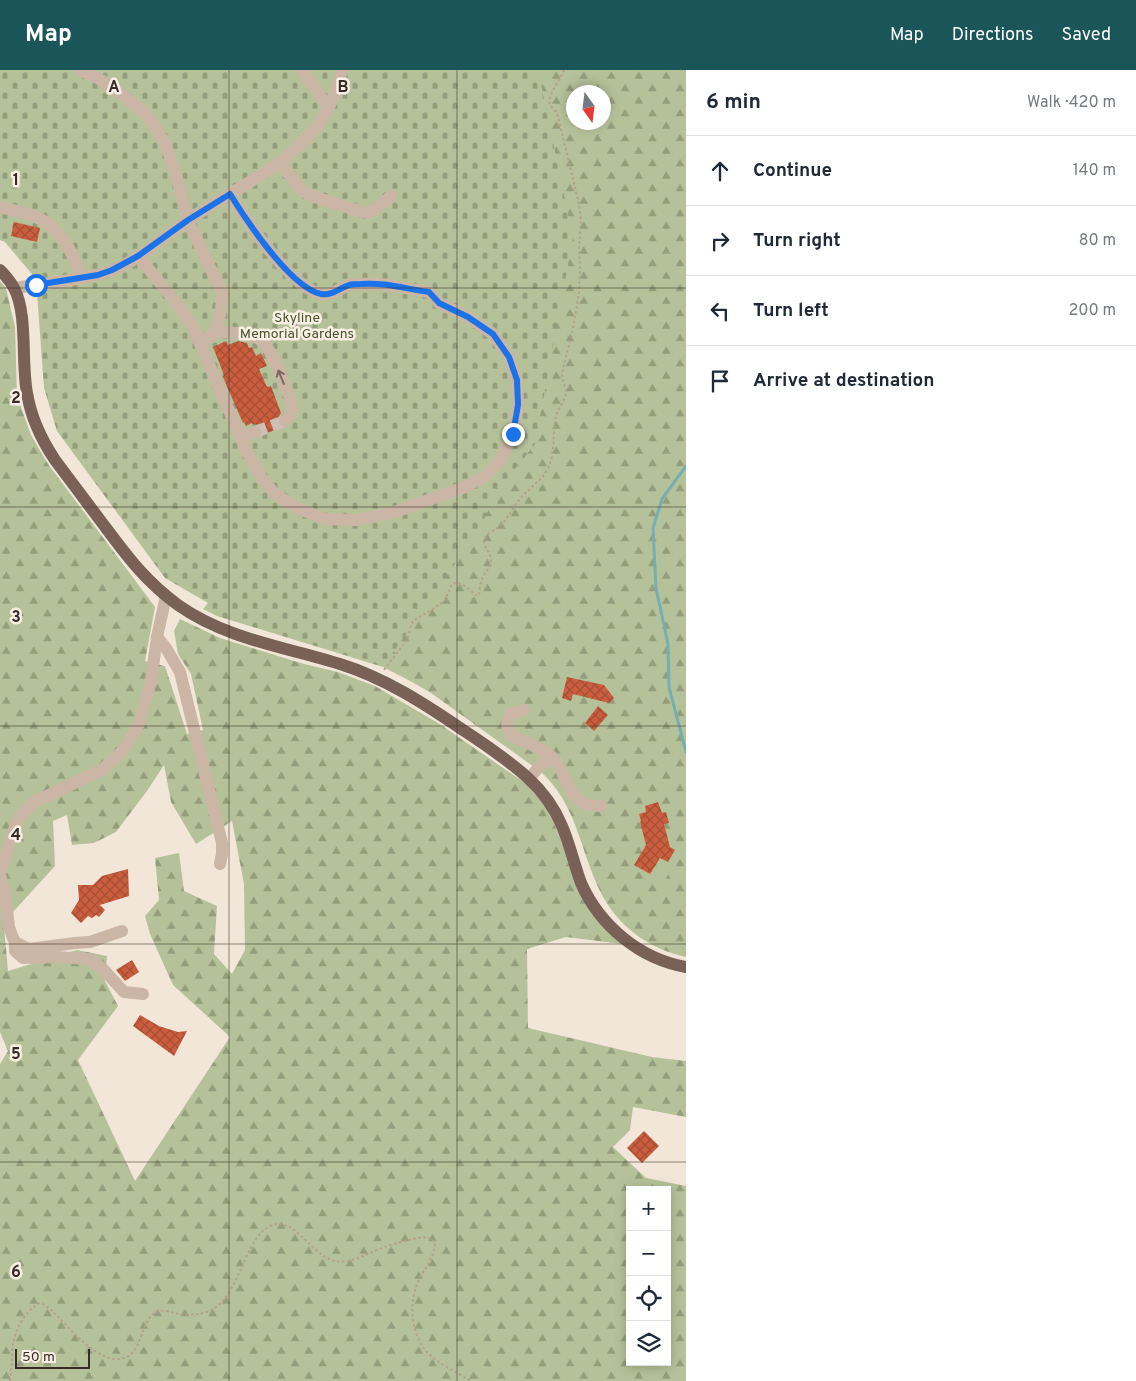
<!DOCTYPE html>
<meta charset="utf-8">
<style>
:root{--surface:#fff;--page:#f2f2f3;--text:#1f2937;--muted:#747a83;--line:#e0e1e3;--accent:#1a5659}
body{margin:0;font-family:Overpass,sans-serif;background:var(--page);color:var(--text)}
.controls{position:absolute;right:15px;bottom:15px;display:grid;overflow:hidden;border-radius:0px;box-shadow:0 2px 12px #0003}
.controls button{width:45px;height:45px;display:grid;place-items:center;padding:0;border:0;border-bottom:1px solid var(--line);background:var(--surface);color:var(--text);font:25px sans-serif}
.compass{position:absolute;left:566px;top:15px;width:45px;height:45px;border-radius:50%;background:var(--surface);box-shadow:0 2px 12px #0003;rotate:166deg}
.scale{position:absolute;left:15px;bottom:12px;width:75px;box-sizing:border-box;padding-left:5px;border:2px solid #362b26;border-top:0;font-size:14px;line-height:18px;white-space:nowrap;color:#362b26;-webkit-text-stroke:4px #faf0e6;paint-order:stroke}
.stop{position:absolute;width:15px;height:15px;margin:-11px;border:4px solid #1a73e8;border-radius:50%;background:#fff}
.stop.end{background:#1a73e8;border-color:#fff;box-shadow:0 1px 5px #0008}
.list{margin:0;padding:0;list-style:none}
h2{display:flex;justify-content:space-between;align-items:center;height:65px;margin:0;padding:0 20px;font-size:21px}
h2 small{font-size:16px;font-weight:400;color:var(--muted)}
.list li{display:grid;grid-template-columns:32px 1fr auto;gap:15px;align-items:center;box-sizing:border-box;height:70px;padding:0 20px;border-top:1px solid var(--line)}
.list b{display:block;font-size:19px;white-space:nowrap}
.list em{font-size:16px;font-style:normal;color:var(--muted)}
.icon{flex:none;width:28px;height:28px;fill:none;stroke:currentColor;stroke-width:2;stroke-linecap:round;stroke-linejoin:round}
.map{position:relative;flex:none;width:686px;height:1311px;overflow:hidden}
header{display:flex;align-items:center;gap:30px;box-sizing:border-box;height:70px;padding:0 25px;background:var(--accent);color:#fff}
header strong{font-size:24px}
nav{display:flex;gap:28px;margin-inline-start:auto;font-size:18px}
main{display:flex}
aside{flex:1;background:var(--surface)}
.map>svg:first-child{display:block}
.forest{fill:url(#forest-firs);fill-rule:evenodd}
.cemetery{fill:url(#cemetery-stones)}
.pitch{fill:#b5c299}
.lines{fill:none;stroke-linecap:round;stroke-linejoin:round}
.stream{stroke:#77afb1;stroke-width:3}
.building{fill:url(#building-cross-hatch)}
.minor-tunnel{stroke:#ccc1b5;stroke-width:12;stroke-dasharray:12 6;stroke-linecap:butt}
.path{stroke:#b79f8f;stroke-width:2;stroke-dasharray:2.5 2.5;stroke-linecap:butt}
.minor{stroke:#cbb5a5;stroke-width:12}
.major{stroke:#796157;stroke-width:12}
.oneway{stroke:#79695f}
.route{stroke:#1a73e8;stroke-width:6}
.grid{fill:none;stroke:#362b26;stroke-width:1;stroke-opacity:0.55}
.labels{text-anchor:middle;stroke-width:5;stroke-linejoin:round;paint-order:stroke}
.park-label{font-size:14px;fill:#465529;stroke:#faf0e6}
.grid-label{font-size:16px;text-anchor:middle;font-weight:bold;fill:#362b26;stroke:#faf0e6;stroke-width:5;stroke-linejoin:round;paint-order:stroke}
</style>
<header>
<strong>Map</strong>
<nav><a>Map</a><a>Directions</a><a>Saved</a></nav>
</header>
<main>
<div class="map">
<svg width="686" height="1311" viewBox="0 0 686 1311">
<defs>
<pattern id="forest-firs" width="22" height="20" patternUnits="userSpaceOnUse" patternTransform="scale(1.25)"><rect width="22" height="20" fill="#b5c299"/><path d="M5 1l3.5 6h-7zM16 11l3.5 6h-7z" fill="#949e7d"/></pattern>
<pattern id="cemetery-stones" width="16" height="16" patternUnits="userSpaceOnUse" patternTransform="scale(1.25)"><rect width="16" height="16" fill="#b5c299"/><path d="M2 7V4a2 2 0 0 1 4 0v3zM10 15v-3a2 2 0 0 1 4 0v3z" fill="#949e7d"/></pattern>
<pattern id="building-cross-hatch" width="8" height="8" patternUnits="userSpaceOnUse" patternTransform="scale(1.25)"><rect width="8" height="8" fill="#cb5e3e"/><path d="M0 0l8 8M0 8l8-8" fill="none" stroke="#a64e34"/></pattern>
</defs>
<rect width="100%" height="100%" fill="#f2e6d9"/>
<g class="forest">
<path d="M353,0H686V887C649,879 617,856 600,821C580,780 577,735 541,702L431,623L412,612L383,597L386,586ZM574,22H604V52H574Z"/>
<path d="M0,211L6,218L15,257L17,326L31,365L48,394L155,537L145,591L165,596L187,664L203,660L191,604L178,584L174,561L180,549L220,568L304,594L338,602L375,616L438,653L525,713L546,737L557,760L567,786L622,874L566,867L527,879L528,958L652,987L686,991V1047L633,1037L630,1060L613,1077L646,1108L686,1116V1311H0V994L8,981L0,962ZM164,695L171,732L196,774L232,751L244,814L245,880L232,904L214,884L217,836L184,821L179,783L155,788L159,830L145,846L150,864L173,915L230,967L135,1111L78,990L118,936L105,911L107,886L77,880L8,901L3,846L13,842L55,796L53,751L67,745L72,775L94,773L116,762L147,721ZM630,1120H667V1292H630Z"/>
</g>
<path class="cemetery" d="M0,0H538L573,168L535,374L499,419L479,459L383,597L217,546L203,539L208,533L165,508L57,361L44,318L36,209L5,172L0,170Z"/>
<path class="pitch" d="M663,791L673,797L661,816L651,809Z"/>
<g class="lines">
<path class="stream" d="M686,396L662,429L653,458L656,518L668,574L669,617L686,682"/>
</g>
<g class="building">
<path d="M14,152L40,158L37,172L11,166Z"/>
<path d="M226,271L228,275L238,271L247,273L249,278L252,277L256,286L261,283L267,296L259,299L267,317L271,316L281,343L277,350V354L280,358L262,365L263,359L260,355L252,354V353L246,356L244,352L243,353L225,312L223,306L224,305L213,277Z"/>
<path d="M567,607L604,615L614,628L609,633L573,624L571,631L562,628Z"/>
<path d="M598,636L608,645L594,661L585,653Z"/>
<path d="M658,732L662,743L666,742L669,753L664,754L670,777L675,780L668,792L660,788L650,804L634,795L646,775L640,752L641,751L639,744L646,742L645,736Z"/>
<path d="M128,799L129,826L100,835L105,840L99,847L96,845L92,848L88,846L81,853L71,843L79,830L78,815H93L102,806Z"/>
<path d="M132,890L139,902L125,911L116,900Z"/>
<path d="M140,945L159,956L178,962L187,961L174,986L133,956Z"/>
<path d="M644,1061L659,1076L642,1093L627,1078Z"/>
</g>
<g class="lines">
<path class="minor-tunnel" d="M255,362L285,351"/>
<g class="path">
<path d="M384,600L407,570L411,556L413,551L436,537L445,530L452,514C462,510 469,520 476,525H479C480,519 480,512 483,507C486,501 491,496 491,490C491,482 482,477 485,468C488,461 498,460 502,454C509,446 513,437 520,429C529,418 542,411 548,398C556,382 552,363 556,346C558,338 566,330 566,321C565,315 562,310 562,303L573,259L579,222L580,197L579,179L581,150L579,134L557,43C555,40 551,37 550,34C547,25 561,9 564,0"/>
<path d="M10,1311C14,1287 8,1272 23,1249C28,1242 32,1237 40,1233C51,1238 57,1246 66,1255C77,1267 98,1288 115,1289C141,1291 139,1259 151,1246C160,1237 169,1242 179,1244C190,1245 203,1245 213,1239C240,1223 245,1168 270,1156C299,1143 314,1199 348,1191C362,1188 375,1180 387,1176C396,1173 405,1171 413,1169C418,1168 424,1166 428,1168C431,1168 433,1170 435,1172C435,1188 423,1200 417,1214C409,1236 411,1262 426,1281C438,1294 457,1302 471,1311"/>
</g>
<g class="minor">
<path d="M80,0L98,8L120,23L147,45L165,73L175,101L188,150L223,225L219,250L216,262L200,273"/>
<path d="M302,0L328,37"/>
<path d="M280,92C289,104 296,117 309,125L359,141L367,143L376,139L391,126"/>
<path d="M0,137C10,140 21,141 31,145C62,156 71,179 81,208"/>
<path d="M138,186L169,224L191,253L247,382L261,407L274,423L297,438L325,449L357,450L395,442L465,417L486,406L502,388L513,363L518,335L517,310L509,287L493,264L468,247L439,233L429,222C406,219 384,212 361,214C357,214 353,214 349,215C340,218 332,226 321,224C291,218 246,150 230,124"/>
<path d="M14,218C37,215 59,212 82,208C92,206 102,204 111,201C139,190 162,168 187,151C250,107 324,85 342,0"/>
<path d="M216,262C230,263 253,261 264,273C271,280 292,329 292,338C292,343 289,347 285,351"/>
<path d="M240,368L255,362"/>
<path d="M157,567L166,578L180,602L222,773V784L220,794"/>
<path d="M524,640L510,644L507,655L510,665C524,672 539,676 552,687C565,699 568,728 586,734C590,736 597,735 601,736"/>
<path d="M529,709L538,698L551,687"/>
<path d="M0,804L17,750L34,732L102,700L124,679L139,654L151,611L157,567L166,526"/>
<path d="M0,806L5,822L9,857L13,868L15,872L29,879L75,873L90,872L122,861"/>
<path d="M15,872V881L23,888L56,887L90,889L104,900L124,922L143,924"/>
</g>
<path class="major" d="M0,200C5,205 10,211 14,218C28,244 21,292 27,323C31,348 41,369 55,390C71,411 87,433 103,454C127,486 145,511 178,535C226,569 285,577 340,594C385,608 425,634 463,660C486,675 508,690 528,708C542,721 555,739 562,756C570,775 574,794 581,813C600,856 640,889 686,897"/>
</g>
<defs><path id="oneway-shaft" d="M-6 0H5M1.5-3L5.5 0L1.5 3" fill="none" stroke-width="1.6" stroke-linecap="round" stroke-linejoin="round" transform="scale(1.25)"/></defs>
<use class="oneway" href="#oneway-shaft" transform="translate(281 307) rotate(-112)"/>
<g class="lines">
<path class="route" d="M36,215L98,205L112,200L138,186L188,150L230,124C246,150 291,218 321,224C332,226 340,218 349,215C353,214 357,214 361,214C384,212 406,219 429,222L439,233L468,247L493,264L509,287L517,310L518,335L513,364"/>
</g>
<path class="grid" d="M229,0V1311M457,0V1311M0,218H686M0,437H686M0,656H686M0,874H686M0,1092H686"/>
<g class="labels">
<g class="park-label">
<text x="297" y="252">Skyline<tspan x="297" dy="16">Memorial Gardens</tspan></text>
</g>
</g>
<g class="grid-label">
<text x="114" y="22">A</text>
<text x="343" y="22">B</text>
<text x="16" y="115">1</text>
<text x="16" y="333">2</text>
<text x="16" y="552">3</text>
<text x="16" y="770">4</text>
<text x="16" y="989">5</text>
<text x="16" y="1207">6</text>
</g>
</svg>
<div class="controls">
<button>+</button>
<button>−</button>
<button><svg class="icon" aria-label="locate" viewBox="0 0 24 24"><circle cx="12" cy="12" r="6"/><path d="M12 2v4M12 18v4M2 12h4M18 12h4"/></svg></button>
<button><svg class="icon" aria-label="layers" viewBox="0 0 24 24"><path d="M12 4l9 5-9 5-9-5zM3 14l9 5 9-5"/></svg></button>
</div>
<svg class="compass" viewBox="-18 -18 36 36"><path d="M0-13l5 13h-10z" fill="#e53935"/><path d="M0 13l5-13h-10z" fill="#747a83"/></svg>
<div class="scale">50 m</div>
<div class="stop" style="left:36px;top:215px"></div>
<div class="stop end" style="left:513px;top:364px"></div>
</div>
<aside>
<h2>6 min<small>Walk · 420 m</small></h2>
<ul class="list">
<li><svg class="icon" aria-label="ahead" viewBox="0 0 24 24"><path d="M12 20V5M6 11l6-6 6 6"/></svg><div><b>Continue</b></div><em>140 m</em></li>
<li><svg class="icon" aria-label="right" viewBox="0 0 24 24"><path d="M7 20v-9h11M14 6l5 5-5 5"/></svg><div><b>Turn right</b></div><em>80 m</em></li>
<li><svg class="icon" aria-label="left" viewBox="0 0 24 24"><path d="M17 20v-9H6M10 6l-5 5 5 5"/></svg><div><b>Turn left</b></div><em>200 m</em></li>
<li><svg class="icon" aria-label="arrive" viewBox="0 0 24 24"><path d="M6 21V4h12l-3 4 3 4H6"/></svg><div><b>Arrive at destination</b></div></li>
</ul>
</aside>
</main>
